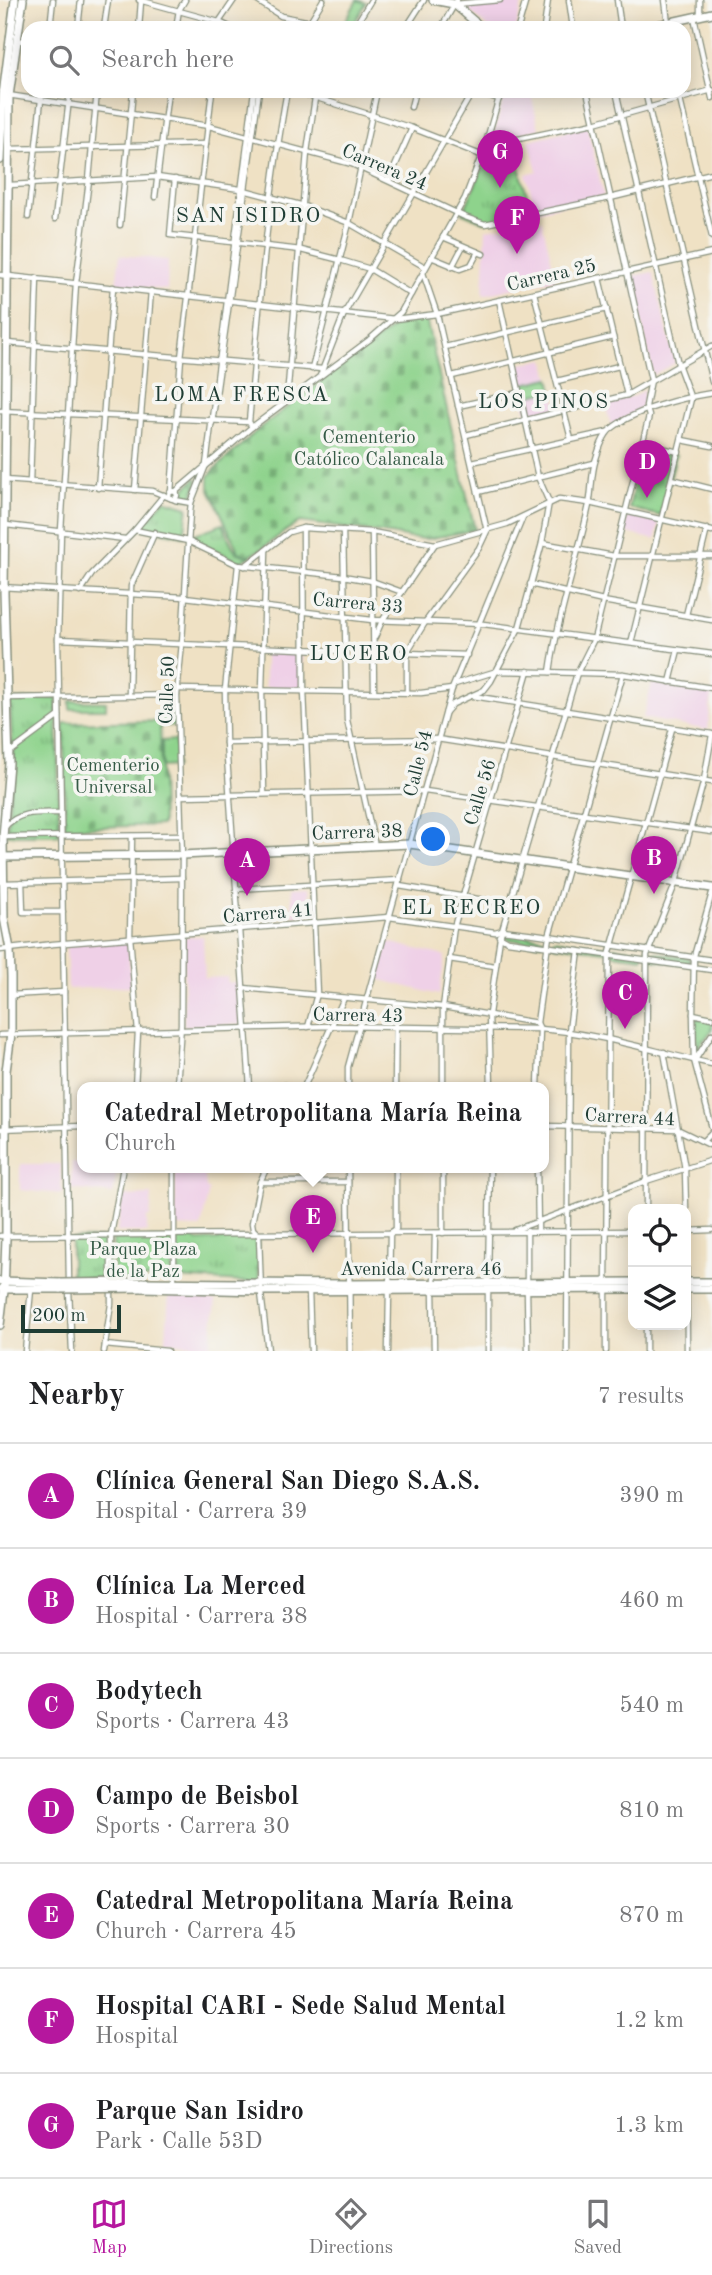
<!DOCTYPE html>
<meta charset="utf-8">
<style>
:root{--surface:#fff;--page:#f2f2f2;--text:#202124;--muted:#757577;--line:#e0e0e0;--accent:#b5179e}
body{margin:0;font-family:"Old Standard TT",serif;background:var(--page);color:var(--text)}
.controls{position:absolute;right:21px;bottom:21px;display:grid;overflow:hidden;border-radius:14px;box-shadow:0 4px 18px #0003}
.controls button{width:63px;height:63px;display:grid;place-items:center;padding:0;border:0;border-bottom:2px solid var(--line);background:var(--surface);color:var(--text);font:35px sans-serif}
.scale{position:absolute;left:21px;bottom:18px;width:100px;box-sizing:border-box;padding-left:7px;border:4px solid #1f3d34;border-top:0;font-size:19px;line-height:24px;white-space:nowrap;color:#1f3d34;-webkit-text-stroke:5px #f6f6f2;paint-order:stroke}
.you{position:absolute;left:434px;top:840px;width:24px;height:24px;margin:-18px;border:5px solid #fff;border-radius:50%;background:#1a73e8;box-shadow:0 0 0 10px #1a73e833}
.badge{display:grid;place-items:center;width:46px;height:46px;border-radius:50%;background:var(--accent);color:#fff;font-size:23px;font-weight:700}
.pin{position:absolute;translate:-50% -58px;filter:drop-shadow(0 2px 4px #0008)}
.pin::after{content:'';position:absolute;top:37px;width:24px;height:21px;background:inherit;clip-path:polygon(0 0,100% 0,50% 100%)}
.popup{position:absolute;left:77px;top:1082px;width:472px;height:91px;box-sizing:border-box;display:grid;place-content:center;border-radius:14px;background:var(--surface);filter:drop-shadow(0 2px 5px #0005);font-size:23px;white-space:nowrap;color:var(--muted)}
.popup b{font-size:26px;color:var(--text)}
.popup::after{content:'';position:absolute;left:50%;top:100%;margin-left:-14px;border:14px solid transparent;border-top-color:var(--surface)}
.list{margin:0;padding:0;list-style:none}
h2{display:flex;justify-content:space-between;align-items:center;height:91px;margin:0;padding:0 28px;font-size:30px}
h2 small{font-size:23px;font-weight:400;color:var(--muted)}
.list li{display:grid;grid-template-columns:46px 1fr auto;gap:21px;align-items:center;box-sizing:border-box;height:105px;padding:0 28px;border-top:2px solid var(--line)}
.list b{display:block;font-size:26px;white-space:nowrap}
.list p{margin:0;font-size:23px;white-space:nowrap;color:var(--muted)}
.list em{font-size:23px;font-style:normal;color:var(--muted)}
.icon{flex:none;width:38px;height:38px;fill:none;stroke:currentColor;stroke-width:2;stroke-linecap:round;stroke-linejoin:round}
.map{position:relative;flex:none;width:712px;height:1351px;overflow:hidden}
.search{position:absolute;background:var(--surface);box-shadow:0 4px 18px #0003;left:21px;right:21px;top:21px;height:77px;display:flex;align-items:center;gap:18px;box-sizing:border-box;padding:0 24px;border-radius:21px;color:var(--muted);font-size:26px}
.sheet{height:826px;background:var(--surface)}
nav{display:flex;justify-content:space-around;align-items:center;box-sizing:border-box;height:98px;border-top:2px solid var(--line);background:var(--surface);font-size:19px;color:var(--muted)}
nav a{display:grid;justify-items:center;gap:4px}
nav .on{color:var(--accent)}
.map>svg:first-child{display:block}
.built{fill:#efd0e7}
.grass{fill:#8ed38c;stroke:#568860;stroke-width:2}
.cemetery{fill:url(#cemetery-stones);stroke:#568860;stroke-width:2}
.park{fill:url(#park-tufts);stroke:#568860;stroke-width:2}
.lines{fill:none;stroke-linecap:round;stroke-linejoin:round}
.minor-casing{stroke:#878f7c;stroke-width:7}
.major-casing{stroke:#878f7c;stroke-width:10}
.minor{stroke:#fff;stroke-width:4.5}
.major{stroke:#fff;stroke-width:7}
.major-bridge-casing{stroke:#878f7c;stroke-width:10;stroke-linecap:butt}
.major-bridge{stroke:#fff;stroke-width:7}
.labels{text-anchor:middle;stroke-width:7;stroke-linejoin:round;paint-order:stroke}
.street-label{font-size:19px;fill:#1f3d34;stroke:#f6f6f2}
.park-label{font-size:19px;fill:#355b46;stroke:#f6f6f2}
.neighbourhood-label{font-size:21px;letter-spacing:2px;fill:#1f3d34;stroke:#f6f6f2}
</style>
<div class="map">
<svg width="712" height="1351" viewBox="0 0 712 1351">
<defs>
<pattern id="cemetery-stones" width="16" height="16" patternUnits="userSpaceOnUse" patternTransform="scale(1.75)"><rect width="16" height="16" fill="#8ed38c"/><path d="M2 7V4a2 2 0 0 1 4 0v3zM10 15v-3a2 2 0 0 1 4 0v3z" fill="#73ac73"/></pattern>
<pattern id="park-tufts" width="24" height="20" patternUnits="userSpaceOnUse" patternTransform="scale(1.75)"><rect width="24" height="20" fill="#8ed38c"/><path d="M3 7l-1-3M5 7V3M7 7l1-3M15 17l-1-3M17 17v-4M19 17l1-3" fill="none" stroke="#73ac73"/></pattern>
</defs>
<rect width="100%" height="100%" fill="#f6f6f2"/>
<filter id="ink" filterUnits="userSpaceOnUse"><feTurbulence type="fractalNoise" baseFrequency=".0143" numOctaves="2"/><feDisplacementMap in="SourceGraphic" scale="14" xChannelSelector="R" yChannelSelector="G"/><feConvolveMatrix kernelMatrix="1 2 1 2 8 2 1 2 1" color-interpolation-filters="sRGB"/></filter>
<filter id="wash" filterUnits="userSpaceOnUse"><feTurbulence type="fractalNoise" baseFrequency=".00686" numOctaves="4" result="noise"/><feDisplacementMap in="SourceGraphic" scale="28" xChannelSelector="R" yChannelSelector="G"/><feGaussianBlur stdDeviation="1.57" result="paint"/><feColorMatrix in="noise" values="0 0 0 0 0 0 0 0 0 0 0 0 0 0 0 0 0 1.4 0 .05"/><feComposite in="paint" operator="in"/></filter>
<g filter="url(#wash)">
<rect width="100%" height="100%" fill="#efe1c4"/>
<g class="built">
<path d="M516,1L522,4L516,28H489L467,9L468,6Z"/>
<path d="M506,91H546L547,94L532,98L539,129L492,140Z"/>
<path d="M587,126L604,196L536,211L526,174L537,171L529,140Z"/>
<path d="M542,221L556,279L483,295L486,229Z"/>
<path d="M120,255L168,260L167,290L116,284Z"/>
<path d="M653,272L675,363L653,375L632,276Z"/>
<path d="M545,359L550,378L520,385L516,365Z"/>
<path d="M553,390L557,408L527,415L523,397Z"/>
<path d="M644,390L642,408L611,426L605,403L635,396Z"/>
<path d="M628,513L660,521L655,540L624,532Z"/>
<path d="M265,651H302V689L265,687Z"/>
<path d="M652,683L712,692L708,730L643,718Z"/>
<path d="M308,888L309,915L293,916L291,889Z"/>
<path d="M203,936L205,978L227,977L228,983L238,982L242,1024L184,1026V937Z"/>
<path d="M128,939L131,986L68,989L66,944Z"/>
<path d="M388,942L445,956L439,995L378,979Z"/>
<path d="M72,1162L82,1163V1167H117L113,1194L71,1189Z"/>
<path d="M20,1164H60L62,1194L20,1190Z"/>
<path d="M175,1167H204L206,1188L209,1190L201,1228L176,1227Z"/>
<path d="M152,1195L150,1217H147V1232H117L122,1196Z"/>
<path d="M169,1292L202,1293V1299L216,1301L210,1351H197V1345L166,1341Z"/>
</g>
<g class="grass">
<path d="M550,378L553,390L523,397L520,385Z"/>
<path d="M70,701L106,702V709H70Z"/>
<path d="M161,704H175V726H162Z"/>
<path d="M175,740L176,766L162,767V741Z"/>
</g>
<g class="cemetery">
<path d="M426,319L475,530L427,539L410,538L390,534L300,522C286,528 259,554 249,555C244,556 242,554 238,551L209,487V476L215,469L261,427L399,323Z"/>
<path d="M160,721L162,825L65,828L64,723Z"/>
</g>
<g class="park">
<path d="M357,0L366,3L352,27L344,24Z"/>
<path d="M516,157L532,212L484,222L463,213L485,163Z"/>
<path d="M643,447L676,455L661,516L629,508Z"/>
<path d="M196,478L198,481L191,499L182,498L180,493Z"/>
<path d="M164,500L188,507L184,536L141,527Z"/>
<path d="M223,524C230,540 232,557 252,556L240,562L191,538L192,535Z"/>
<path d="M57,698L59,835H7L13,757L10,700Z"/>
<path d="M508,932L543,938L545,940L541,944L508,939L505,937Z"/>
<path d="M554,939L606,947L607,951L554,945L552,943Z"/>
<path d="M614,947L644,951V954L642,958L613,954L612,952Z"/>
<path d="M654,952L689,958L690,964L654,960L651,958Z"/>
<path d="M696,1018L712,1021V1030L697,1049Z"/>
<path d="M113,1238L172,1239V1277L114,1280Z"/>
<path d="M177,1238H193L198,1241L251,1238L258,1242L259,1283L176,1278L175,1240Z"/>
<path d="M71,1239H108L109,1278H71Z"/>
</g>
</g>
<g filter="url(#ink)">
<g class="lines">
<defs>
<g id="minor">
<path d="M139,0L219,22L232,28"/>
<path d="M256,0L281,16L341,28"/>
<path d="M569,0L573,28"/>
<path d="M617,0L621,28"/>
<path d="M665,0L668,23"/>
<path d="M700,0V15"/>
<path d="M455,4L500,0"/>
<path d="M694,17L712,98"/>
<path d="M50,28L53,0"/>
<path d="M78,28L81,0"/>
<path d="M104,28L108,0"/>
<path d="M139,28L141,1"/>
<path d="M176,28L179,10L185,0"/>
<path d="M218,28L219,22L234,0"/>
<path d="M306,28L323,0"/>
<path d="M354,28L371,0"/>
<path d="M406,28L424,0"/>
<path d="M441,28L457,0"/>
<path d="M518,28L526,0"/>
<path d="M544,28L548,0"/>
<path d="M17,40L28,42"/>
<path d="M295,91L412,128L481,155"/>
<path d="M474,91L499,99"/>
<path d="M616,91L678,364L691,399L631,643"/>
<path d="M645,91L712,382"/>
<path d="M678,91L712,237"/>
<path d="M8,95L209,126L352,164L465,217L485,224L610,198L712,173"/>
<path d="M411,107L415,91"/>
<path d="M485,146L594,123L712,90"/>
<path d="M10,149L206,144"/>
<path d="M175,179L170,235L301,250L340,260L370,269L411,294"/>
<path d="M389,180L412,128"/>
<path d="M10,185L157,177L240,189L304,206L349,223L425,267"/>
<path d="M155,197L168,91"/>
<path d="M28,217L42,91"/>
<path d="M55,219L70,91"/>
<path d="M120,225L133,91"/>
<path d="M443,237L483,254"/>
<path d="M431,257L460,269L471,265L478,252"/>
<path d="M452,267L463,246"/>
<path d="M0,275L395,319L437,314L712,253"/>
<path d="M599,278L627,395"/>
<path d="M534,293L571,439"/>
<path d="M7,343L322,369"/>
<path d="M445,347L607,309"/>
<path d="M312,369L349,223L377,91"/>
<path d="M320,376L344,314L473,91"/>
<path d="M452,376L613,337"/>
<path d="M557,381L619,366"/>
<path d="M287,399L307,152L316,91"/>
<path d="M458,406L518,393"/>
<path d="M0,411L249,422"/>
<path d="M212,423L259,91"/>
<path d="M252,427L249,422C259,311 267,200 287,91"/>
<path d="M466,435L627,395L712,346"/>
<path d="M682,440L712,446"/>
<path d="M643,444L679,452"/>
<path d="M472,462L607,432"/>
<path d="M672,479L712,489"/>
<path d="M5,480L153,491L170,498"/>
<path d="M30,482L37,278"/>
<path d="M98,488L113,287"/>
<path d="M135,490L151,291"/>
<circle cx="173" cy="495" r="4"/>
<path d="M171,492L181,358L212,91"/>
<path d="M175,492L252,427L369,340L401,312L465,198L485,146L501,91"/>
<path d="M478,492L594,463"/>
<path d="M175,500L191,503"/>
<path d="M6,525L125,539"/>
<path d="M303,528L304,691L317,994L308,1027"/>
<path d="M135,530L188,541L238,565L343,576L372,581L402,592"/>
<path d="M343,530L347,720L375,846"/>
<path d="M372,532L374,691"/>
<path d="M542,543L614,556H712"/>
<path d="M238,565L225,690L226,743L250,1087"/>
<path d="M245,566L289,532L303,528L372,532L435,544L507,524L559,499L589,503L712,531"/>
<path d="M530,584L603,601L712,620"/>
<path d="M0,587L185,597L372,620L483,624L712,654"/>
<path d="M80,592L92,574L135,530L164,495"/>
<path d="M686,615L707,529"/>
<path d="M375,637L382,621L435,544"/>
<path d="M58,639L346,651"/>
<path d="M375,652L467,655"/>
<path d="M550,672C558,615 577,561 589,505C592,491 591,476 595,462C598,452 603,435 611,429C636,409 681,398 712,393"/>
<path d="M670,682L678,650"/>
<path d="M455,684L497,671L623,674L712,688"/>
<path d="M177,689L421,693L452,689"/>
<path d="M407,692V652L426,621L479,548L487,531L437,314L423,273"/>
<path d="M129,695L131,586L155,532"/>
<path d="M473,696L712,734"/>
<path d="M7,698L177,695"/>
<path d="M446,712L453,704L484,690L491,681L519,628L542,543L549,502L538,477L499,300"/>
<path d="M226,743L437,739L712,782"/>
<path d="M9,753L59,716"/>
<path d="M264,793L262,690L266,551"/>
<path d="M181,796L425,791L712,832"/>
<path d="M4,828C19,810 40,813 61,813"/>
<path d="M132,836L130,937L138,1032L135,1087"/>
<path d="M4,837L181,835"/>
<path d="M22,882L23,912H63"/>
<path d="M4,883L182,878"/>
<path d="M399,886L508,904"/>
<path d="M237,889L400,880"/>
<path d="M712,893L694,956L693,1014L694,1060L712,1128"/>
<path d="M499,936L508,941L712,970"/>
<path d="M0,950L53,944L389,917L495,932L502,930L535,934L712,960"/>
<path d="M449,959L495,966"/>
<path d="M244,988L443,1007L537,1023"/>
<path d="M11,995L64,992"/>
<path d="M693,1014L712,1018"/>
<path d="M0,1035L332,1026L540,1029C598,1033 655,1052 712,1064"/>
<path d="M664,1052L685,1169L686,1209"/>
<path d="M695,1060L712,1034"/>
<path d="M177,1087L181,1024L182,856L177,695L182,643L190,512L191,503L206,465L254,91"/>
<path d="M279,1087L285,1085L292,1087"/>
<path d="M304,1087L344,998"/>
<path d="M348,1087V1067L452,689L523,517"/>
<path d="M395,1087L396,1003"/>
<path d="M443,1087V1007L454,927L528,671"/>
<path d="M491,1087L489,1014L500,937L577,673L594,639L649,416L646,406L651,380L587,91"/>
<path d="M538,1087L540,1029L537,1023L549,936L623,674"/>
<path d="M544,1126L677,1129L712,1146"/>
<path d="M0,1129L82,1126"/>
<path d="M703,1141L712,1132"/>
<path d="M267,1167L260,1182L252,1223L253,1229L259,1235L261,1293L268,1351"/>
<path d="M348,1167L350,1351"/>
<path d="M443,1167V1233"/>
<path d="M537,1167L538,1231"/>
<path d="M312,1181L313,1167"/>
<path d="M260,1182H348"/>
<path d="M646,1209L647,955L676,882L704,780L712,735"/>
<path d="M686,1214L687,1351"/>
<path d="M515,1230L646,1181L712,1160"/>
<path d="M686,1231L712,1230"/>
<path d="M312,1234V1219"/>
<path d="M0,1236L633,1231"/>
<path d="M69,1281L58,639L61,531L76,283L89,180L97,91"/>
<path d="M174,1281V1167"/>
<path d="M606,1282L609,956L672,729"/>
<path d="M434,1283L435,1233"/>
<path d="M488,1283L490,1167"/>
<path d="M527,1283V1231"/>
<path d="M606,1289V1351"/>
<path d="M433,1290L434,1351"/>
<path d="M488,1290V1351"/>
<path d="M527,1290L528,1351"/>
<path d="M69,1291L72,1351"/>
<path d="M309,1291L311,1351"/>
<path d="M105,1345L167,1351"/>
<path d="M25,1351L31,1290"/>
<path d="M104,1351L111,1304V1235L123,1167"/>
<path d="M388,1351L390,1233L396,1229V1167"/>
<path d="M567,1351L569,1031L579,951"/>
<path d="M646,1351V1325"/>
</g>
<g id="major">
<path d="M433,0L454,4L482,28"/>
<path d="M644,28L712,13"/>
<path d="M0,160L3,95L15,0"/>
<path d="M1,857L182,855L410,844L712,888"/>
<path d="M1,1281L61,1283"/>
<path d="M142,1282L347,1284L633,1282"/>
<path d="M686,1282H712"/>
<path d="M142,1288L261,1291L633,1289"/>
<path d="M2,1289H61"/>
<path d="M686,1289H712"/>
<path d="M0,1325L4,1291L6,1238V1071L11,1034V977L10,949L4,918L3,837L9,763L4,593L9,96L23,0"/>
</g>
</defs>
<use href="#minor" class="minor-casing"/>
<use href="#major" class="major-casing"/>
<use href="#minor" class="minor"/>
<use href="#major" class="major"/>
<defs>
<g id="major-bridge">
<path d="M61,1283L142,1282"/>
<path d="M61,1289L142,1288"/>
</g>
</defs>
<use href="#major-bridge" class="major-bridge-casing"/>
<use href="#major-bridge" class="major-bridge"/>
</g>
</g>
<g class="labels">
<g class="street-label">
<text transform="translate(385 166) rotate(23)" y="7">Carrera 24</text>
<text transform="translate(551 274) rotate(-13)" y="7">Carrera 25</text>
<text transform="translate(358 602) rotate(5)" y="7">Carrera 33</text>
<text transform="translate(166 690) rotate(-88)" y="7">Calle 50</text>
<text transform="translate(417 763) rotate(-76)" y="7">Calle 54</text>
<text transform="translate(479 792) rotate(-73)" y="7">Calle 56</text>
<text transform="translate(357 831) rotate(-2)" y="7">Carrera 38</text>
<text transform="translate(268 912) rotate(-5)" y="7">Carrera 41</text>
<text transform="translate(358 1014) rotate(1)" y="7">Carrera 43</text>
<text transform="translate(630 1116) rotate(3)" y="7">Carrera 44</text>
<text x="421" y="1275">Avenida Carrera 46</text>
</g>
<g class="park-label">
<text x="369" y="443">Cementerio<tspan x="369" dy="22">Católico Calancala</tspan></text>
<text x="113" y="771">Cementerio<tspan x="113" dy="22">Universal</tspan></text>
<text x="143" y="1255">Parque Plaza<tspan x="143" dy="22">de la Paz</tspan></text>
</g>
<g class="neighbourhood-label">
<text x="249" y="222">SAN ISIDRO</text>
<text x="242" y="401">LOMA FRESCA</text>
<text x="544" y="408">LOS PINOS</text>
<text x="359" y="660">LUCERO</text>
<text x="472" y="914">EL RECREO</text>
</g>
</g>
</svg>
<div class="controls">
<button><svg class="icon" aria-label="locate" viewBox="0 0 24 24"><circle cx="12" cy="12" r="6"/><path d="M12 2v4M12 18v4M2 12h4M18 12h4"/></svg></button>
<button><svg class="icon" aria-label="layers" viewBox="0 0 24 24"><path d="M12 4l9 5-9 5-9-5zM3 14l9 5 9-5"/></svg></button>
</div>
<div class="scale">200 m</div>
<div class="you"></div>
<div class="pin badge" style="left:247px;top:896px">A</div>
<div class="pin badge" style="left:654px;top:894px">B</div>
<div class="pin badge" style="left:625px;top:1029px">C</div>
<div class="pin badge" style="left:647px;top:498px">D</div>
<div class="pin badge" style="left:313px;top:1253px">E</div>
<div class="popup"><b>Catedral Metropolitana María Reina</b>Church</div>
<div class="pin badge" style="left:517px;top:254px">F</div>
<div class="pin badge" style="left:500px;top:188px">G</div>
<div class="search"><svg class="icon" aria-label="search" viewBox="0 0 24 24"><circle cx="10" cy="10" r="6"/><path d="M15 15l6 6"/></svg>Search here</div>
</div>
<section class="sheet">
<h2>Nearby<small>7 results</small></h2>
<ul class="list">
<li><span class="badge">A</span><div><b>Clínica General San Diego S.A.S.</b><p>Hospital · Carrera 39</p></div><em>390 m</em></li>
<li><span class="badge">B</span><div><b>Clínica La Merced</b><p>Hospital · Carrera 38</p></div><em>460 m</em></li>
<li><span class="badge">C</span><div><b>Bodytech</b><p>Sports · Carrera 43</p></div><em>540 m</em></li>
<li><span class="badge">D</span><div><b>Campo de Beisbol</b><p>Sports · Carrera 30</p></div><em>810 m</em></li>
<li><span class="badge">E</span><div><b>Catedral Metropolitana María Reina</b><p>Church · Carrera 45</p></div><em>870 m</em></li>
<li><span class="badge">F</span><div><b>Hospital CARI - Sede Salud Mental</b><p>Hospital</p></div><em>1.2 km</em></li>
<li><span class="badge">G</span><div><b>Parque San Isidro</b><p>Park · Calle 53D</p></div><em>1.3 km</em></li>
</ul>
</section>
<nav>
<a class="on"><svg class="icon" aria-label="map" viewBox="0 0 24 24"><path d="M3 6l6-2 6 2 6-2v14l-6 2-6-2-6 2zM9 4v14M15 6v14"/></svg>Map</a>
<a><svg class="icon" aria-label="directions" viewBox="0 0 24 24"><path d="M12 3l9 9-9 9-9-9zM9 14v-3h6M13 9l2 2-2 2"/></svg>Directions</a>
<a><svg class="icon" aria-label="saved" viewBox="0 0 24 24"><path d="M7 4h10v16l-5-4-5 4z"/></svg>Saved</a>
</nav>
